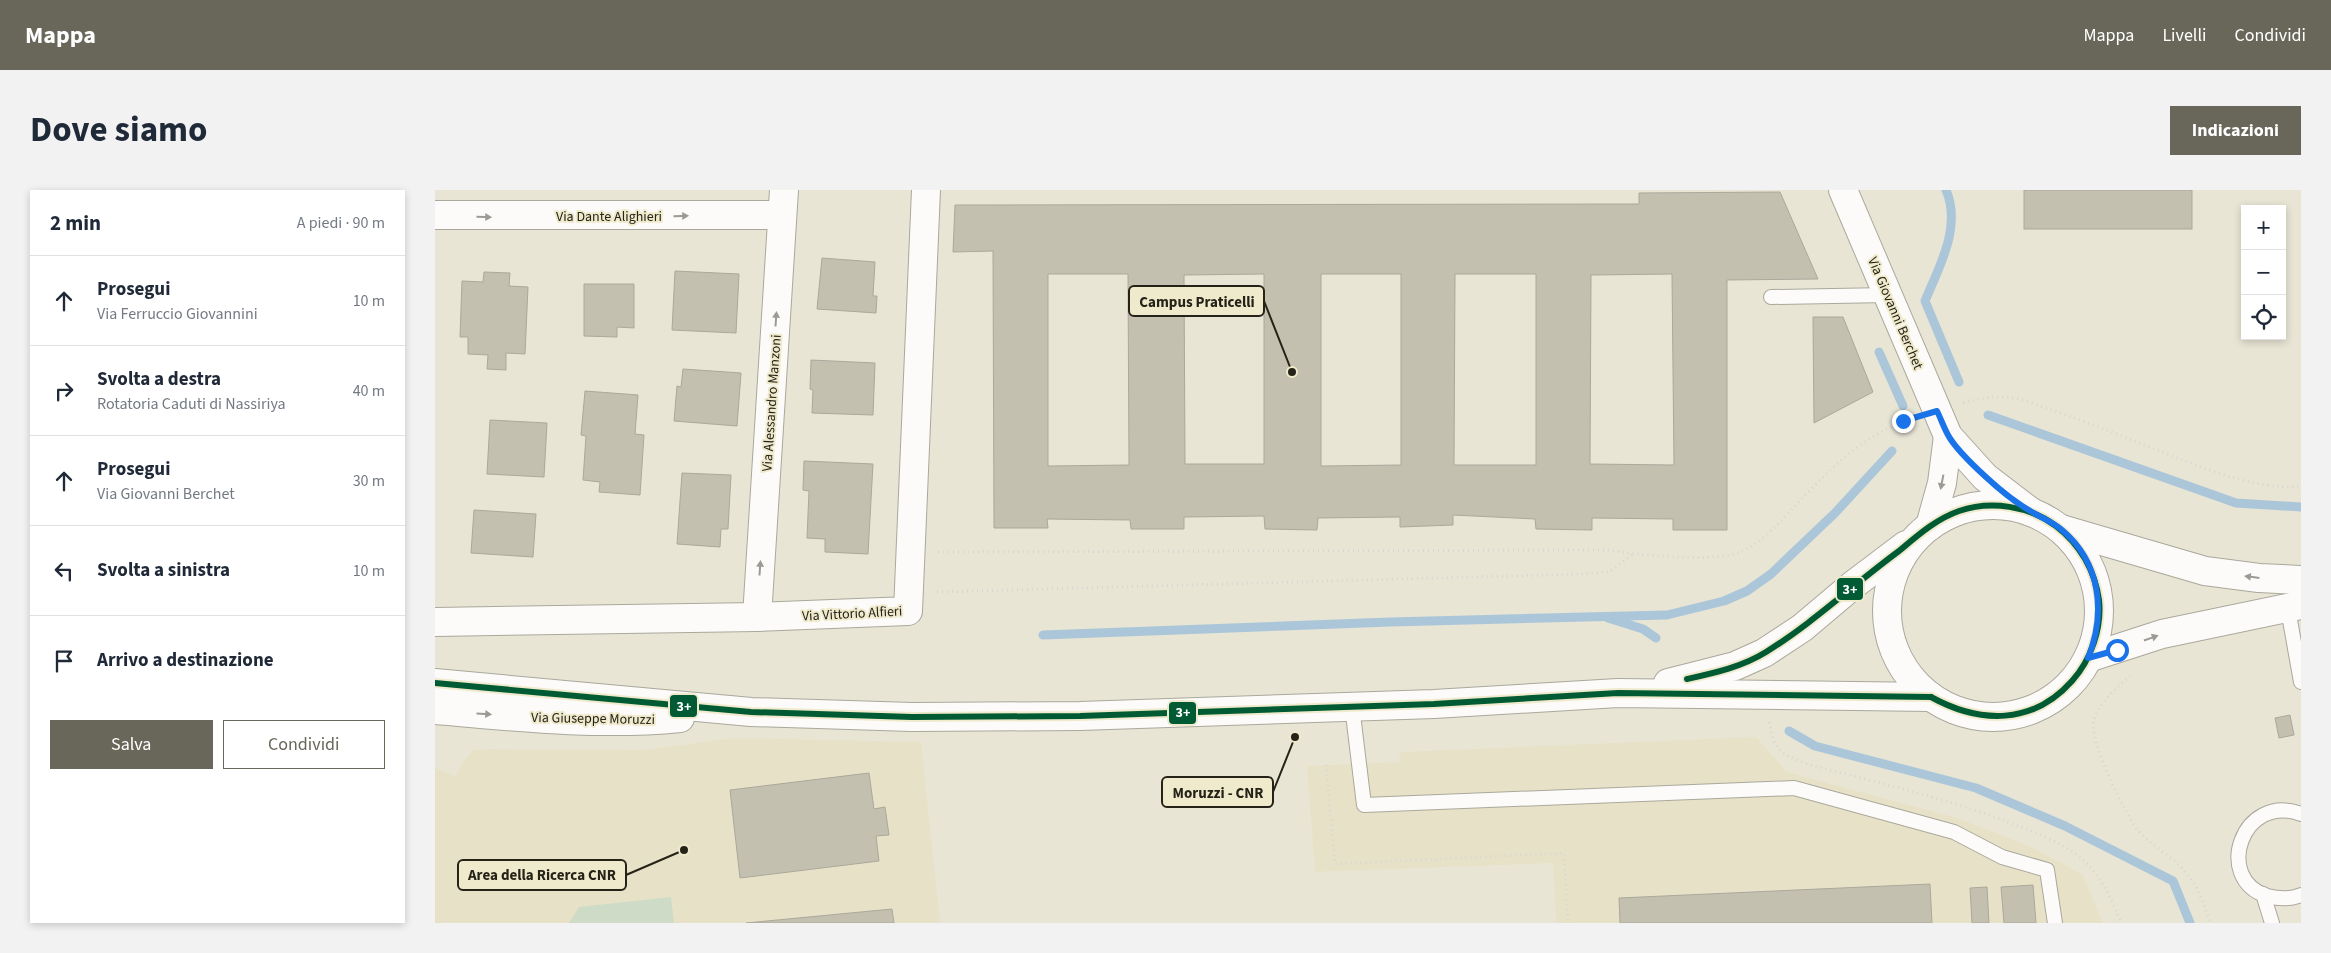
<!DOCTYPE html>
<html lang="it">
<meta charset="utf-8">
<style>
:root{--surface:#fff;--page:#f2f2f3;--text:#1f2937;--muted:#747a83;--line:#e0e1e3;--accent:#69675a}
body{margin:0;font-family:"Source Sans 3",sans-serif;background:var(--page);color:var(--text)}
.controls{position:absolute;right:15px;top:15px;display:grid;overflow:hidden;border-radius:0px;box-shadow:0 2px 8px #0003}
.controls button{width:45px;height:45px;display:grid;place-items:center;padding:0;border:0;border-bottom:1px solid var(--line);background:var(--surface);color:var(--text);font:25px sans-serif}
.stop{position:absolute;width:15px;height:15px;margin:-11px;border:4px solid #1a73e8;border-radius:50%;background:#fff}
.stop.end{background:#1a73e8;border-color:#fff;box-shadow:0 1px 5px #0008}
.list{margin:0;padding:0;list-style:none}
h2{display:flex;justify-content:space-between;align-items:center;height:65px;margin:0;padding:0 20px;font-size:21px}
h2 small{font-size:16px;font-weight:400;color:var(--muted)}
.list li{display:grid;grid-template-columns:32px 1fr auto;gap:15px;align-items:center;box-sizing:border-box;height:90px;padding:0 20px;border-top:1px solid var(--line)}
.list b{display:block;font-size:19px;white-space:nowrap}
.list p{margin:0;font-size:16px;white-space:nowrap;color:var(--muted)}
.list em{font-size:16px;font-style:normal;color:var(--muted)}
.actions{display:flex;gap:10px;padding:15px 20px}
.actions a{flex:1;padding:11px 0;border:1px solid var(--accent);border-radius:0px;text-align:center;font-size:18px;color:var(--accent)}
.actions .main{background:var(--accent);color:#fff}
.icon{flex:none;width:28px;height:28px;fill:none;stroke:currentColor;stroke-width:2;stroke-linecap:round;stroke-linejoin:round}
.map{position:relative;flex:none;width:1866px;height:733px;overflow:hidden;border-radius:0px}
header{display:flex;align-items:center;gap:30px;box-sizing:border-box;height:70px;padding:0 25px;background:var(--accent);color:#fff}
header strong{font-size:24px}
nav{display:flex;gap:28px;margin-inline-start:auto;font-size:18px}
.intro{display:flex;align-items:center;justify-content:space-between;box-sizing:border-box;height:120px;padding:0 30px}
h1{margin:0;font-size:35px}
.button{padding:12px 22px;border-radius:0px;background:var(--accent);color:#fff;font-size:18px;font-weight:700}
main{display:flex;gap:30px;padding:0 30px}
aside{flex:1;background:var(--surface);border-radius:0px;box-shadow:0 2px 8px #0003}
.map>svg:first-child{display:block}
.built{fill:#e7e2c7}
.green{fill:#cddbc7}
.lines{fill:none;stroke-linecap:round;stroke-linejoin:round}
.stream{stroke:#abc6d9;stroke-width:9}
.building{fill:#c3c0b0;stroke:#aba89c;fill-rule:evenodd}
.lane-casing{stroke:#aaa89c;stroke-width:16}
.street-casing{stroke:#aaa89c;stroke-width:30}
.secondary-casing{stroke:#aaa89c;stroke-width:30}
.path{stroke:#d7d6d1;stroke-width:3;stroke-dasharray:1 4;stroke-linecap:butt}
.lane{stroke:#fcfbf9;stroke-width:14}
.street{stroke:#fcfbf9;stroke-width:28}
.secondary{stroke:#fcfbf9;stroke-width:28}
.bus-1-casing{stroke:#f0eacd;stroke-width:10}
.bus-1{stroke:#005b35;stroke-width:6}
.oneway{fill:#9b9a94}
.route{stroke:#1a73e8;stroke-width:6}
.labels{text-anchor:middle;stroke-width:4;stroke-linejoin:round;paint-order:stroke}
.street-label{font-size:14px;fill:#252318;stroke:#f0eacd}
.leader{fill:none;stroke:#252318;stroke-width:2}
.callout-dot{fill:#252318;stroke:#f0eacd;stroke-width:2}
.callout{fill:#f0eacd;stroke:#252318;stroke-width:2}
.callout-label{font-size:15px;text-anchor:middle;font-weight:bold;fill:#252318}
.line-badge{stroke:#f0eacd;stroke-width:2}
.badge-label{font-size:14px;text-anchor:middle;font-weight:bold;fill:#fff}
</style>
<header>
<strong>Mappa</strong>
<nav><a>Mappa</a><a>Livelli</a><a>Condividi</a></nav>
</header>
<div class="intro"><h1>Dove siamo</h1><a class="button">Indicazioni</a></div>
<main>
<aside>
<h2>2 min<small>A piedi · 90 m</small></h2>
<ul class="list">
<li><svg class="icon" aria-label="ahead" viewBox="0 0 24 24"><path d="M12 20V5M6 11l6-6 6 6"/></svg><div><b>Prosegui</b><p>Via Ferruccio Giovannini</p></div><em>10 m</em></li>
<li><svg class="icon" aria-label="right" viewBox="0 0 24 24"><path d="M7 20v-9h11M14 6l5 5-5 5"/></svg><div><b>Svolta a destra</b><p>Rotatoria Caduti di Nassiriya</p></div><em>40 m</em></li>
<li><svg class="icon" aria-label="ahead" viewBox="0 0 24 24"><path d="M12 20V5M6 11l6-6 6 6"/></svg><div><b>Prosegui</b><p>Via Giovanni Berchet</p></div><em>30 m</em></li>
<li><svg class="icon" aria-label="left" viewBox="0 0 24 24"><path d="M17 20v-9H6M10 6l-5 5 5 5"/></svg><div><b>Svolta a sinistra</b></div><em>10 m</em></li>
<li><svg class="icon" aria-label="arrive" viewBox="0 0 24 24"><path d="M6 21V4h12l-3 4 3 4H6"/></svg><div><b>Arrivo a destinazione</b></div></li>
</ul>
<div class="actions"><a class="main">Salva</a><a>Condividi</a></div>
</aside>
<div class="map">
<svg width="1866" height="733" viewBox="0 0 1866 733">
<rect width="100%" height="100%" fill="#e8e5d5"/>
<g class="built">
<path d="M1321,547L1352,582L1522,628L1595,656L1648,685L1668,733H1121L1118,673L880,682L872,576L964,572L965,562Z"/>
<path d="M299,548L486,552L505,733H0V578L21,586L27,573L37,561L51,559L207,560Z"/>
</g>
<path class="green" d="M236,707L239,733H134L144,717Z"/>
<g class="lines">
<g class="stream">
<path d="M1511,0C1527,37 1504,77 1490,111L1524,192"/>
<path d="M1444,162L1468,216"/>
<path d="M1553,225L1801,313L1866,317"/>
<path d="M1173,428L1208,439L1221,448"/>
<path d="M608,445L955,432L1232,425L1289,411L1312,401L1336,384L1400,323L1457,261"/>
<path d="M1354,541L1380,556L1541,598L1630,636L1738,691L1755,733"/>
</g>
</g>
<g class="building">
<rect x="1589" y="0" width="168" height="39"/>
<path d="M1345,2L1383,89L1292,90V340H1238V329L1157,328V340L1101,339L1100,329L1018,325V335L965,337V327L883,328L882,340L830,339L829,326L749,327V339H696L695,330L612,329L613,338H559L558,61L518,62L520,15L1204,14V3ZM613,84H693L694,275L613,276ZM829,84V274H750L749,85ZM886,84H966V275L886,276ZM1020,84H1101V275H1019ZM1237,84L1239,275L1155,274L1156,85Z"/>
<path d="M387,68L440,72L438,106H442L441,123L382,119Z"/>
<path d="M240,81L304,84L301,143L237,140Z"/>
<path d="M49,82L75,83L74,96L93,97L90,164L71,163V180L52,179L53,165L33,164V147H25L27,91L48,92Z"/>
<path d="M149,94H199V138L182,137V147L149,146Z"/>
<path d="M1378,127H1408L1438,202L1379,233Z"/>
<path d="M376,170L440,173L438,225L377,223L378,200L375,199Z"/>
<path d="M248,179L306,183L302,236L239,231L242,196L246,197Z"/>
<path d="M150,201L203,205L200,244L209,245L205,305L164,302L165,292L148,290L151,246L146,245Z"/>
<path d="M55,230L112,233L109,287L52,284Z"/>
<path d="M369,271L438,274L433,364L390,362V349L372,348L374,301L368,300Z"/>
<path d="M247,283L296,285L293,339H286L285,357L242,354Z"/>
<path d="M39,320L101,324L98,367L36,363Z"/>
<path d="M1855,525L1859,545L1844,548L1840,528Z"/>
<path d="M434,583L439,619L450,617L454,645L441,646L444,671L305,688L295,600Z"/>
<path d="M1495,694L1497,733H1185L1184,708Z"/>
<path d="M1598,695L1601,733H1569L1566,697Z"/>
<path d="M1552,697L1554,733H1537L1535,698Z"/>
<path d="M457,719L459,733H311Z"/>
</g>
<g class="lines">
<defs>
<g id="lane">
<path d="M1336,107L1454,105"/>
<path d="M1853,419L1866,492"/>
<path d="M917,516L929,615L1359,598L1519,642L1567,667L1612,680L1620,733"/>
<path d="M1866,624C1807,602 1778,689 1832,706C1844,709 1855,710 1866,705"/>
<path d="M1828,704L1837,733"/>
</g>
<g id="street">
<path d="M1408,0L1513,246L1550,287L1596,322"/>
<path d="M0,25H347"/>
<path d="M1495,336L1507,293L1513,246"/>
<path d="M322,427L349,0"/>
<path d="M0,432L322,427L473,421L491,0"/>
</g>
<g id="secondary">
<circle cx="1558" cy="421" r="106"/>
<path d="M1626,339L1770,381L1824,388L1866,390"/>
<path d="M1653,468L1727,444L1866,415"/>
<path d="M0,493L316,522L477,527L645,526L999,514L1183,503L1496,507"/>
<path d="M1233,493L1300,476L1329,463L1367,438L1418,395L1471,355"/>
<path d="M0,520C81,527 164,536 245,528"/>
</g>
</defs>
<use href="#lane" class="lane-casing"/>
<use href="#street" class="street-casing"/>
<use href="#secondary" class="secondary-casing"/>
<g class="path">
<path d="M1528,213C1549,207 1564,205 1585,209C1623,222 1660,235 1697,250C1745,268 1815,302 1866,296"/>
<path d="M503,362L1173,360C1203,365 1279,373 1305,362C1327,353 1344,333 1360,316C1394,280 1428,244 1477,229"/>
<path d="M502,402L1146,384L1174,382L1197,365"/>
<path d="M1695,486C1682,497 1664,513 1659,530C1653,549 1689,622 1702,639C1716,657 1740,667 1753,685C1764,698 1769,717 1776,733"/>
<path d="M1334,532C1340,562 1345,563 1372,574C1437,591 1502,606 1565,629C1591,639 1626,651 1647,669C1666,685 1677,710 1686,733"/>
<path d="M891,575L900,674L1129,663L1133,733"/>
</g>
<use href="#lane" class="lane"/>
<use href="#street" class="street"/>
<use href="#secondary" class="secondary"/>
<defs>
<g id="bus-1">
<path d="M1252,489C1279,483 1307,477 1331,462C1378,433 1419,394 1464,361C1482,346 1501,329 1524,321C1556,310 1594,316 1621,336C1645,354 1660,381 1664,410C1667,438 1656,470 1637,491C1598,535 1545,534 1496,507"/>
<path d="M0,493L316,522L477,527L645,526L999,514L1183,503L1496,507"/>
</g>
</defs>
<use href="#bus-1" class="bus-1-casing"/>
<use href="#bus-1" class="bus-1"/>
</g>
<defs><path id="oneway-solid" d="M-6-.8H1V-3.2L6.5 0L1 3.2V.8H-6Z" transform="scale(1.25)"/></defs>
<g class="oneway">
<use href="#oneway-solid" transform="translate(246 26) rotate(-1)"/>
<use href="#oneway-solid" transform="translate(49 27) rotate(1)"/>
<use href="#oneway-solid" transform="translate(341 129) rotate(-86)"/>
<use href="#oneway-solid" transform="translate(1507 292) rotate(101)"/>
<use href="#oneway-solid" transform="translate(325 378) rotate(-86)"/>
<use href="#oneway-solid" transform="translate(1817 387) rotate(-173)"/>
<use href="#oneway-solid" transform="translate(1716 448) rotate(-19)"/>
<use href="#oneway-solid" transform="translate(49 524) rotate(4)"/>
</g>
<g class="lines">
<path class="route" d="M1468,231L1502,221C1506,229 1509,238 1513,245C1520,258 1541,278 1552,288C1565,300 1581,313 1597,322C1607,328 1618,332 1627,340C1666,373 1671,423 1653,468L1682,460"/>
</g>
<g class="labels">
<g class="street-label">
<text x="174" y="31">Via Dante Alighieri</text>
<text transform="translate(1461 123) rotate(67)" y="5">Via Giovanni Berchet</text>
<text transform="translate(336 213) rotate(-86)" y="5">Via Alessandro Manzoni</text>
<text transform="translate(417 423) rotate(-3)" y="5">Via Vittorio Alfieri</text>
<text transform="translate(158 528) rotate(1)" y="5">Via Giuseppe Moruzzi</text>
</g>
</g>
<path class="leader" d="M857 182L829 111M860 547L838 602M249 660L191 685"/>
<g class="callout-dot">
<circle cx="857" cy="182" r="5"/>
<circle cx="860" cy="547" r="5"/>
<circle cx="249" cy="660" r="5"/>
</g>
<g class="callout">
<rect x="694" y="96" width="135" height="30" rx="5"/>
<rect x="727" y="587" width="111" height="30" rx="5"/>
<rect x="23" y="670" width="168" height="30" rx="5"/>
</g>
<g class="callout-label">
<text x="762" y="117">Campus Praticelli</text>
<text x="783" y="608">Moruzzi - CNR</text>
<text x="107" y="690">Area della Ricerca CNR</text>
</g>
<g class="line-badge">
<rect x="1401" y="387" width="28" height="24" rx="5" fill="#005b35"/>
<rect x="234" y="504" width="29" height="24" rx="5" fill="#005b35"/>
<rect x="733" y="511" width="29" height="24" rx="5" fill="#005b35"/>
</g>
<g class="badge-label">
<text x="1415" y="404">3+</text>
<text x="249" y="521">3+</text>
<text x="748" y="527">3+</text>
</g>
</svg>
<div class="controls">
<button>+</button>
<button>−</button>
<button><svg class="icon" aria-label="locate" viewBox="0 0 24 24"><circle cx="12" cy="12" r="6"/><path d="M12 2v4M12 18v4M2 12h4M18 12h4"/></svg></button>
</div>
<div class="stop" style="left:1682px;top:460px"></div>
<div class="stop end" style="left:1468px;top:231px"></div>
</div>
</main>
